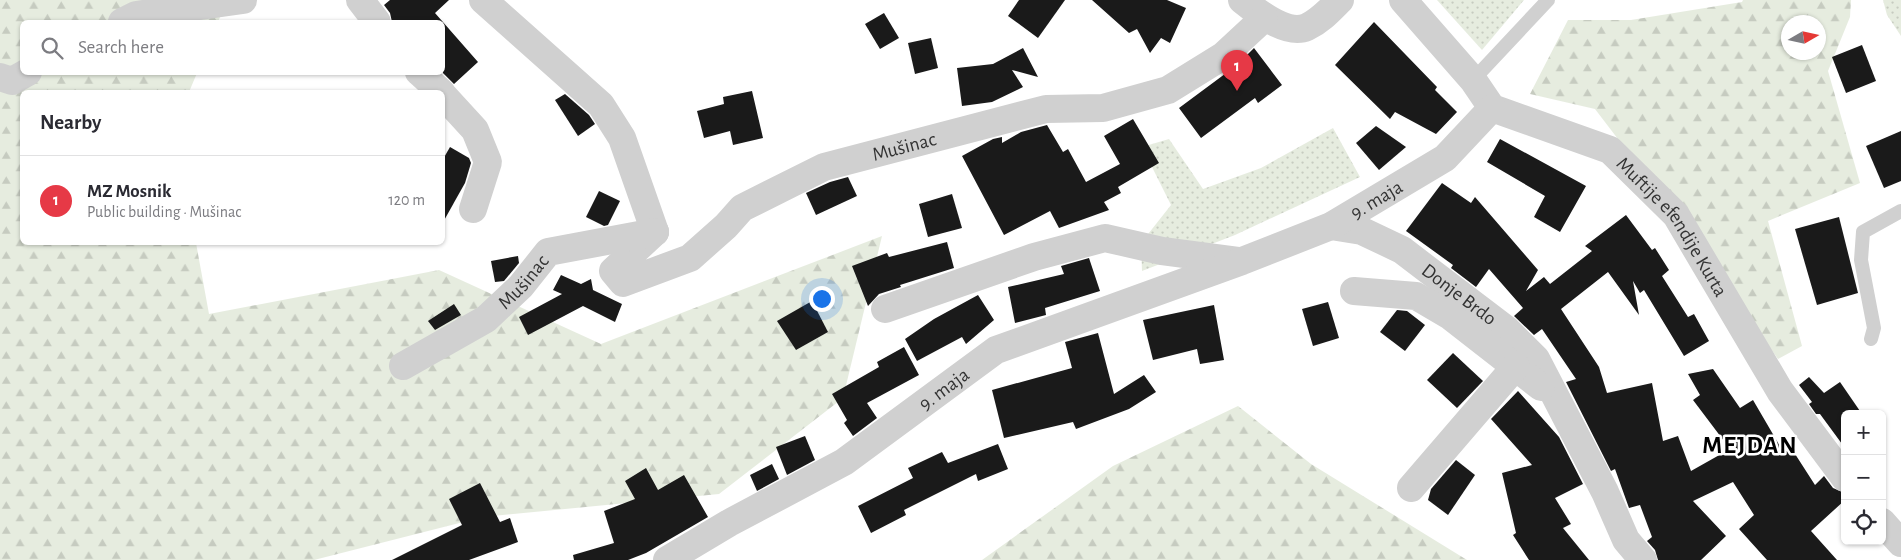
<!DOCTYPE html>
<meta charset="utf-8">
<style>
:root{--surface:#fff;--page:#f7f7f7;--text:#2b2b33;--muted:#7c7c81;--line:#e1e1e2;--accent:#e63946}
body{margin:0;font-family:"Alegreya Sans",sans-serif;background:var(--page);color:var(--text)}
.controls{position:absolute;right:15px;bottom:15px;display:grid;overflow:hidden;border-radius:8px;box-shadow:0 1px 4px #0004}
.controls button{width:45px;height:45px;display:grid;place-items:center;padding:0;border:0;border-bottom:1px solid var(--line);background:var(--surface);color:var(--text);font:25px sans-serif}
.compass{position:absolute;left:1781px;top:15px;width:45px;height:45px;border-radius:50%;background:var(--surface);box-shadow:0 1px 4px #0004;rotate:81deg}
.you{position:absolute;left:821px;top:298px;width:18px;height:18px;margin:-12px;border:4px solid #fff;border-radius:50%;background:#1a73e8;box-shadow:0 0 0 8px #1a73e833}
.badge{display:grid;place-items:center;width:32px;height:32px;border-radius:50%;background:var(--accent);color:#fff;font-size:16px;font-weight:700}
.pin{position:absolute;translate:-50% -41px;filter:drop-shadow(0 1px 2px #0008)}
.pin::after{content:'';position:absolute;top:26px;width:18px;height:15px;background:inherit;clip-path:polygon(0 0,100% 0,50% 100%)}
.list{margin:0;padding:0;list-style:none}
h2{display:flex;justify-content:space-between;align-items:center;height:65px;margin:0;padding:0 20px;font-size:21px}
h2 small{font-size:16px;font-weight:400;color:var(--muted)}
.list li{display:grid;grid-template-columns:32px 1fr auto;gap:15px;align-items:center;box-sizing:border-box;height:90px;padding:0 20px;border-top:1px solid var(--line)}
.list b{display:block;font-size:19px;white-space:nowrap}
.list p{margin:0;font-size:16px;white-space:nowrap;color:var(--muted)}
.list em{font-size:16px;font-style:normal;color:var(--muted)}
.icon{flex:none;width:28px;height:28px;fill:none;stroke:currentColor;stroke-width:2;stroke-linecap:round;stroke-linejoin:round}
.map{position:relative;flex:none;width:1901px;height:560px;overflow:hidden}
.search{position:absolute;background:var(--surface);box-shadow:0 1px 4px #0004;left:20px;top:20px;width:425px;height:55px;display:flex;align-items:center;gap:12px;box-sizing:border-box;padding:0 18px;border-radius:8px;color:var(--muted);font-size:19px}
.panel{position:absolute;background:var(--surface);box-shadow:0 1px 4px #0004;left:20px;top:90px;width:425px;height:155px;border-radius:8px}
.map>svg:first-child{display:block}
.grass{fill:url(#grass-dots)}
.forest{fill:url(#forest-firs);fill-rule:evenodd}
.building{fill:#1a1a1a}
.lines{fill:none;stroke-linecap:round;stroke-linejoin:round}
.lane{stroke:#d0d0d0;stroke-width:14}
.street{stroke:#d0d0d0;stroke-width:28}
.labels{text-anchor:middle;stroke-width:5;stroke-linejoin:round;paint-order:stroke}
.street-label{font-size:20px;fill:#333;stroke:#fff}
.district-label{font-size:25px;font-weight:bold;letter-spacing:1px;fill:#000;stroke:#fff}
</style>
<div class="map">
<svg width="1901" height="560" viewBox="0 0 1901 560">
<defs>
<pattern id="grass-dots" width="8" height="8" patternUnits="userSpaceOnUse" patternTransform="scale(1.25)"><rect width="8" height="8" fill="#e6ecdf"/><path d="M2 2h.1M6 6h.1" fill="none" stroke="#c6cbc0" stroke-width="1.8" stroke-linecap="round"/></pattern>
<pattern id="forest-firs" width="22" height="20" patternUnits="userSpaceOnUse" patternTransform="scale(1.25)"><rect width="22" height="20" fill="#e6ecdf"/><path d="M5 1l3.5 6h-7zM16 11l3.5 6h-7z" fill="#c6cbc0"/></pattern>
</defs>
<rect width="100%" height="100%" fill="#fff"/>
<g class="grass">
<path d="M1437,0H1524L1482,50Z"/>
<path d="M1883,0H1901V36L1887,15Z"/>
<path d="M1333,128L1360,177L1235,235L1142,271L1141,243L1171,205L1142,147L1169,139L1203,189L1261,168Z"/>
</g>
<g class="forest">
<path d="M0,0H227L218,22H22V72L197,73L189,92H22V242L196,243L209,314L439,270L601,344L882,236L843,398L719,494L483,517L314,560H0Z"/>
<path d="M1743,0H1851L1850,17L1828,71L1860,183L1768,221L1802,346L1778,359L1676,215L1595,109L1530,94L1568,20H1631L1742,2ZM1788,22H1818V52H1788Z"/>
<path d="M1238,406L1311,464L1467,560H982L1113,466Z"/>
</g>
<g class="building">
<path d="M390,0H449L435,13L478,62L454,84L442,72V22H392L390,13L384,5Z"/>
<path d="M1019,0H1065L1038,38L1008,16Z"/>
<path d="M1092,0H1167L1186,8L1170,43L1161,38L1150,53L1137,29L1129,33Z"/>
<path d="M884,13L899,38L880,49L865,24Z"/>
<path d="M1374,22L1437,87L1435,90L1457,112L1436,134L1395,112L1390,119L1335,65Z"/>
<path d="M931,38L938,68L915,74L908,43Z"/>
<path d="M1862,45L1876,81L1846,93L1832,57Z"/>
<path d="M1023,48L1038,77L1012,70L1023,87L992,102L962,106L957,68L993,64Z"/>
<path d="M1254,48L1282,85L1258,103L1255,98L1201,138L1179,108L1237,65Z"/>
<path d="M752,91L763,138L733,145L730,131L704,138L697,111L724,104L723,97Z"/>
<path d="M565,94L589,115L595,124L578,136L555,100Z"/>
<path d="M1133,119L1159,163L1118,187L1121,193L1104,202L1109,210L1059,228L1050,211L1004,235L962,156L993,139L1002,137V143L1021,132L1047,125L1063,152L1068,149L1086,182L1120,164L1104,136Z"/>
<path d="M1376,126L1406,147L1379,170L1356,143Z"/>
<path d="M1901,131V181L1884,188L1866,146Z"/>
<path d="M1500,139L1586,186L1560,232L1534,217L1545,196L1487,162Z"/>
<path d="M450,147L469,158L471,163L465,183L442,224V161Z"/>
<path d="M848,177L857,196L816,215L806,193L830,182Z"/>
<path d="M1442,183L1471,203L1475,197L1538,270L1526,291L1544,277L1550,284L1592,251L1585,246L1626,215L1652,250L1655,248L1669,270L1662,276L1688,317L1694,314L1709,341L1684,356L1644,290L1640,293L1633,281L1639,315L1608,272L1561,309L1599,367L1607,393L1652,383L1663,441L1678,436L1691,471L1730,449L1693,400L1700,395L1688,374L1713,369L1740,408L1753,400L1781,448L1788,443L1815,485L1824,476L1833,488L1845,493V500L1811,531L1837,560H1767L1739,529L1754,515L1733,482L1693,501L1726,536L1701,560H1658L1655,550L1647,541L1652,537L1640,505L1629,508L1615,469L1611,471L1566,382L1576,379L1542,329L1534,335L1514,316L1523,308L1489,269L1476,287L1451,268L1453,265L1406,231Z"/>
<path d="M599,191L620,201L608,225L604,226L586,217Z"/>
<path d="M952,194L962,228L928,237L919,204Z"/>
<path d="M1839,217L1858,293L1817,305L1795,229Z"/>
<path d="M947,242L954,268L900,285L901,287L879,294L868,306L852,266L887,253L889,257Z"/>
<path d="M518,256L519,263L504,281L495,282L491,261Z"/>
<path d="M1089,258L1100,291L1045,308L1046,315L1015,323L1008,287L1064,274L1061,266Z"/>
<path d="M561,275L581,284L591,279L593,290L622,304L615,322L583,306L528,335L519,317L562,294L553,290Z"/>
<path d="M978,295L994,320L966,344L962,337L917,361L905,339L934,319Z"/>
<path d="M812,301L828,332L796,350L777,321Z"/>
<path d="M1328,302L1339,338L1313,346L1302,309Z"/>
<path d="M454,304L461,315L435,330L428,321Z"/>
<path d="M1214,305L1224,360L1200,364L1197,349L1153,360L1143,320Z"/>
<path d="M1397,310L1407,311L1425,325L1405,351L1380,332Z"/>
<path d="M1098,333L1114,394L1144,375L1156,392L1129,409L1076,429L1073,422L1004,438L992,390L1072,368L1065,342Z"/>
<path d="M904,347L919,375L867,403L877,418L853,436L844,423L847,420L832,394L879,367L877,362Z"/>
<path d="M1453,353L1483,381L1457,408L1427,380Z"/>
<path d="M1809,377L1824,393L1840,382L1862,414H1843L1845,448L1820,414H1816L1809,404L1812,402L1799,385Z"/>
<path d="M1518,391L1559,437L1583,484L1555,498L1571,524L1563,528L1589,560H1529L1513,535L1516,533L1502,473L1532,465L1491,419Z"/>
<path d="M805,436L815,460L787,475L776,447Z"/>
<path d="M998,444L1008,469L978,481L976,474L904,510L906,515L871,533L858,506L913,478L908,468L942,452L948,463Z"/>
<path d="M1456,460L1475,475L1448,515L1428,500L1431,489Z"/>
<path d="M772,464L779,479L757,491L750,475Z"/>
<path d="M646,468L658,490L684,475L708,517L646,553L628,560H574L573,555L614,543L604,511L635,499L625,481Z"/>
<path d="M480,483L500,522L510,518L518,542L469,560H392L462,525L449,499Z"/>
</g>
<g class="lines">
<g class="lane">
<path d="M1473,80L1548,0"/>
<path d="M1871,339L1874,328L1861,260L1863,232L1901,211"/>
</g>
<g class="street">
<path d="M360,0L377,22"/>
<path d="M483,0L601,105L622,138L655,232"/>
<path d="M1242,0C1257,12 1287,36 1307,27C1320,21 1330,10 1340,0"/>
<path id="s1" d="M1403,0L1473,80L1492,108L1610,150L1676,215L1780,391L1845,478"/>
<path d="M122,22L136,15L243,0"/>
<path d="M419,72L441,92"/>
<path d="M0,77L12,81L28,72"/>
<path d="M442,94L475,130L488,162L473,209"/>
<path id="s2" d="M1331,226L1362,231L1402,250L1507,330L1536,359L1605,492L1626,540L1643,560"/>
<path id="s3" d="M655,232L613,271L623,283L690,258L726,226L742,208L824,167L1046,109L1103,108L1168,90L1223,56L1264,18"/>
<path d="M1354,291L1416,296L1450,316L1541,387"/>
<path d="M885,309L1034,257L1105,238L1162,251L1238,261"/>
<path id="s4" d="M403,366L486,319L521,286L548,252L655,232"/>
<path d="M1411,488L1516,366"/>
<path d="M1882,522L1901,543"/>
<path id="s5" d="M667,560L729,523L844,462L996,350L1242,261L1331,226L1445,158L1492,108"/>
</g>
</g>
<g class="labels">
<g class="street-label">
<text dy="7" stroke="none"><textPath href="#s3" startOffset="391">Mušinac</textPath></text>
<text dy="7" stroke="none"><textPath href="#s5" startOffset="801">9. maja</textPath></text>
<text dy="7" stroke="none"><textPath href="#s1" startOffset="365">Muftije efendije Kurta</textPath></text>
<text dy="7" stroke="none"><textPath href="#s4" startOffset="148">Mušinac</textPath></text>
<text dy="7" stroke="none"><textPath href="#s2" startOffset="148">Donje Brdo</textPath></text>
<text dy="7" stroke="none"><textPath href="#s5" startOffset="326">9. maja</textPath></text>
</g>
<g class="district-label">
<text x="1750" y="453">MEJDAN</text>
</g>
</g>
</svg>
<div class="controls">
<button>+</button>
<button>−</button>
<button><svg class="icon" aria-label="locate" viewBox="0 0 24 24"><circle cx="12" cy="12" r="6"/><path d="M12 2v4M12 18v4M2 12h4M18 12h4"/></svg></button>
</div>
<svg class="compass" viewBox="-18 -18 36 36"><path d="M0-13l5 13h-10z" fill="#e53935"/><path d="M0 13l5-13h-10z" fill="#7c7c81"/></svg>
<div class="you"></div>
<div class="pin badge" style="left:1237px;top:91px">1</div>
<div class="search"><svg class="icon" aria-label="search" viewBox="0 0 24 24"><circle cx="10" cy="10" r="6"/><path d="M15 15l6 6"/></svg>Search here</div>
<section class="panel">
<h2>Nearby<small></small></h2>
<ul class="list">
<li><span class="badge">1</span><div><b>MZ Mosnik</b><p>Public building · Mušinac</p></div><em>120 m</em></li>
</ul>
</section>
</div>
